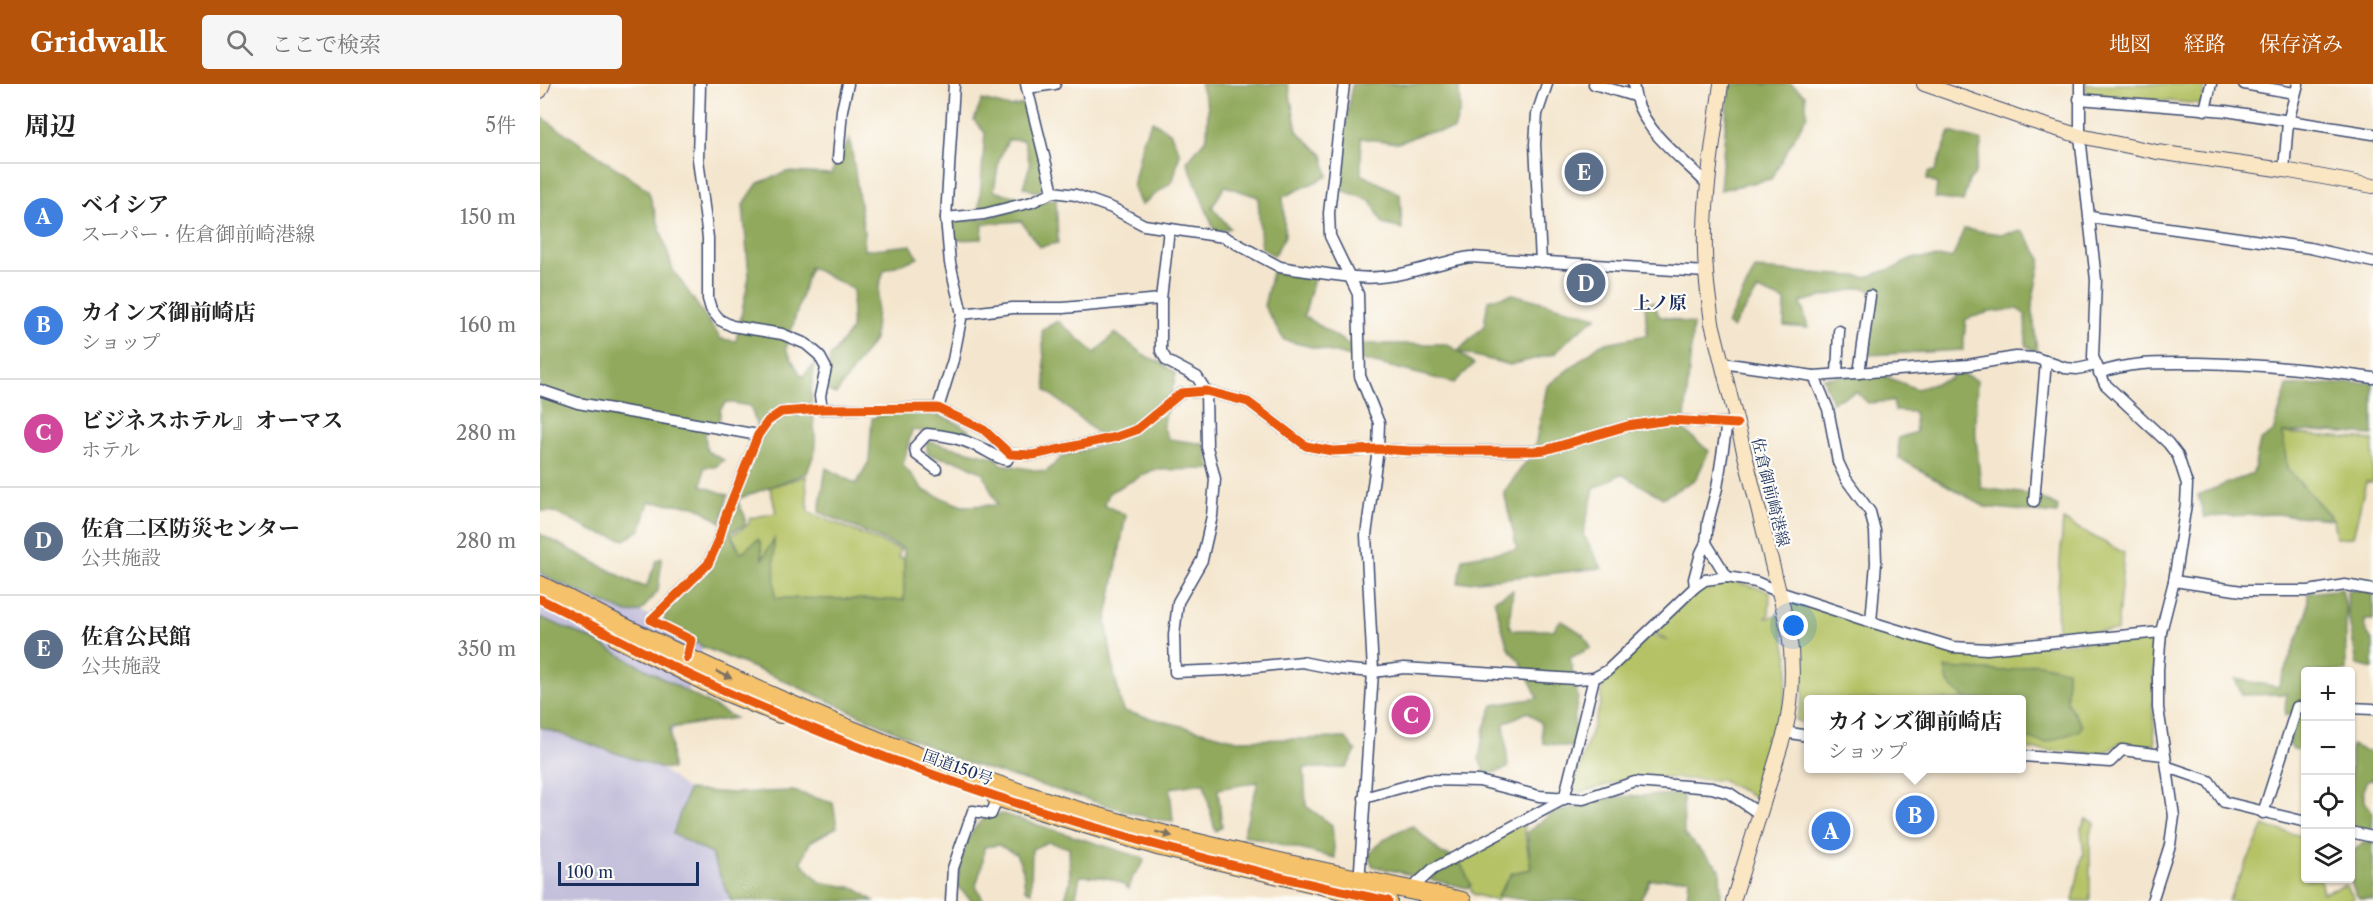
<!DOCTYPE html>
<html lang="ja">
<meta charset="utf-8">
<style>
:root{--surface:#fff;--page:#f6f6f6;--text:#222;--muted:#767676;--line:#e0e0e0;--accent:#b45309}
body{margin:0;font-family:"Libre Caslon Text","Noto Serif JP",serif;background:var(--page);color:var(--text)}
.controls{position:absolute;right:18px;bottom:18px;display:grid;overflow:hidden;border-radius:6px;box-shadow:0 2px 4px #0004}
.controls button{width:54px;height:54px;display:grid;place-items:center;padding:0;border:0;border-bottom:2px solid var(--line);background:var(--surface);color:var(--text);font:30px sans-serif}
.scale{position:absolute;left:18px;bottom:15px;width:141px;box-sizing:border-box;padding-left:6px;border:3px solid #1b2f5e;border-top:0;font-size:16px;line-height:21px;white-space:nowrap;color:#1b2f5e;-webkit-text-stroke:4px #fdfcf7;paint-order:stroke}
.you{position:absolute;left:1254px;top:542px;width:21px;height:21px;margin:-15px;border:4px solid #fff;border-radius:50%;background:#1a73e8;box-shadow:0 0 0 9px #1a73e833}
.badge{display:grid;place-items:center;width:39px;height:39px;border-radius:50%;background:var(--accent);color:#fff;font-size:20px;font-weight:700}
.pin{position:absolute;translate:-50% -50%;border:3px solid #fff;box-shadow:0 2px 6px #0006}
.popup{position:absolute;left:1264px;top:611px;width:222px;height:78px;box-sizing:border-box;display:grid;place-content:center;border-radius:6px;background:var(--surface);filter:drop-shadow(0 2px 4px #0005);font-size:20px;white-space:nowrap;color:var(--muted)}
.popup b{font-size:22px;color:var(--text)}
.popup::after{content:'';position:absolute;left:50%;top:100%;margin-left:-12px;border:12px solid transparent;border-top-color:var(--surface)}
.list{margin:0;padding:0;list-style:none}
h2{display:flex;justify-content:space-between;align-items:center;height:78px;margin:0;padding:0 24px;font-size:26px}
h2 small{font-size:20px;font-weight:400;color:var(--muted)}
.list li{display:grid;grid-template-columns:39px 1fr auto;gap:18px;align-items:center;box-sizing:border-box;height:108px;padding:0 24px;border-top:2px solid var(--line)}
.list b{display:block;font-size:22px;white-space:nowrap}
.list p{margin:0;font-size:20px;white-space:nowrap;color:var(--muted)}
.list em{font-size:20px;font-style:normal;color:var(--muted)}
.icon{flex:none;width:33px;height:33px;fill:none;stroke:currentColor;stroke-width:2;stroke-linecap:round;stroke-linejoin:round}
.map{position:relative;flex:none;width:1833px;height:817px;overflow:hidden}
header{display:flex;align-items:center;gap:36px;box-sizing:border-box;height:84px;padding:0 30px;background:var(--accent);color:#fff}
header strong{font-size:28px}
nav{display:flex;gap:33px;margin-inline-start:auto;font-size:21px}
.search{width:420px;height:54px;background:var(--page);display:flex;align-items:center;gap:15px;box-sizing:border-box;padding:0 21px;border-radius:6px;color:var(--muted);font-size:22px}
main{display:flex}
aside{flex:1;background:var(--surface)}
.map>svg:first-child{display:block}
.industrial{fill:#c4c0db}
.green{fill:#b5c366;stroke:#687962;stroke-width:1.5}
.forest{fill:#90a95b;stroke:#566c5c;stroke-width:1.5}
.lines{fill:none;stroke-linecap:round;stroke-linejoin:round}
.street-casing{stroke:#3c4a6f;stroke-width:13}
.secondary-casing{stroke:#3c4a6f;stroke-width:16}
.highway-casing{stroke:#3c4a6f;stroke-width:20}
.street{stroke:#fff;stroke-width:10}
.secondary{stroke:#fbe6c4;stroke-width:14}
.highway{stroke:#f5c16b;stroke-width:18}
.cycleway-casing{stroke:#fdfcf7;stroke-width:13}
.cycleway{stroke:#e8590c;stroke-width:9}
.oneway{fill:#7d7164}
.labels{text-anchor:middle;stroke-width:4.5;stroke-linejoin:round;paint-order:stroke}
.street-label{font-size:16px;fill:#1b2f5e;stroke:#fdfcf7}
.neighbourhood-label{font-size:18px;font-weight:bold;fill:#1b2f5e;stroke:#fdfcf7}
</style>
<header>
<strong>Gridwalk</strong>
<div class="search"><svg class="icon" aria-label="search" viewBox="0 0 24 24"><circle cx="10" cy="10" r="6"/><path d="M15 15l6 6"/></svg>ここで検索</div>
<nav><a>地図</a><a>経路</a><a>保存済み</a></nav>
</header>
<main>
<aside>
<h2>周辺<small>5件</small></h2>
<ul class="list">
<li><span class="badge" style="background:#3f7fe0">A</span><div><b>ベイシア</b><p>スーパー · 佐倉御前崎港線</p></div><em>150 m</em></li>
<li><span class="badge" style="background:#3f7fe0">B</span><div><b>カインズ御前崎店</b><p>ショップ</p></div><em>160 m</em></li>
<li><span class="badge" style="background:#d1479c">C</span><div><b>ビジネスホテル』オーマス</b><p>ホテル</p></div><em>280 m</em></li>
<li><span class="badge" style="background:#5c6f8a">D</span><div><b>佐倉二区防災センター</b><p>公共施設</p></div><em>280 m</em></li>
<li><span class="badge" style="background:#5c6f8a">E</span><div><b>佐倉公民館</b><p>公共施設</p></div><em>350 m</em></li>
</ul>
</aside>
<div class="map">
<svg width="1833" height="817" viewBox="0 0 1833 817">
<rect width="100%" height="100%" fill="#fdfcf7"/>
<filter id="ink" filterUnits="userSpaceOnUse"><feTurbulence type="fractalNoise" baseFrequency=".0167" numOctaves="2"/><feDisplacementMap in="SourceGraphic" scale="12" xChannelSelector="R" yChannelSelector="G"/><feConvolveMatrix kernelMatrix="1 2 1 2 8 2 1 2 1" color-interpolation-filters="sRGB"/></filter>
<filter id="wash" filterUnits="userSpaceOnUse"><feTurbulence type="fractalNoise" baseFrequency=".008" numOctaves="4" result="noise"/><feDisplacementMap in="SourceGraphic" scale="24" xChannelSelector="R" yChannelSelector="G"/><feGaussianBlur stdDeviation="1.35" result="paint"/><feColorMatrix in="noise" values="0 0 0 0 0 0 0 0 0 0 0 0 0 0 0 0 0 1.4 0 .05"/><feComposite in="paint" operator="in"/></filter>
<g filter="url(#wash)">
<rect width="100%" height="100%" fill="#f4e6ce"/>
<path class="industrial" d="M0,488L13,496L86,529L100,528L123,537L163,563L120,684L148,706L145,716L221,817H0Z"/>
<g class="green">
<path d="M1546,0H1665L1662,20L1546,10Z"/>
<path d="M1743,349L1833,356V398H1826L1813,453L1796,454L1793,435L1747,385Z"/>
<path d="M266,392L268,428L361,466L358,473L364,474V516L235,514L217,456L201,469L192,451L208,441L210,434L236,429L230,403Z"/>
<path d="M1523,436L1584,469L1577,547L1518,548L1517,519Z"/>
<path d="M1187,496L1230,507L1229,530L1226,534L1239,531L1249,580L1243,625L1217,714L1181,696L1096,693L1038,709L1032,705L1061,618L1062,594L1111,550L1128,557L1113,547L1158,505Z"/>
<path d="M1247,516L1415,567L1606,554L1615,561L1613,622L1615,662L1579,659L1564,670L1482,665V616H1268V641L1256,636L1263,613L1260,566Z"/>
<path d="M1546,735L1555,738L1550,750V817H1533L1542,772L1544,771L1541,744Z"/>
<path d="M983,738L991,785L972,789L957,817L933,810L917,777Z"/>
<path d="M1724,742L1765,753L1766,794L1780,795L1783,809L1806,801L1814,814L1810,817H1688Z"/>
</g>
<g class="forest">
<path d="M660,0H748L757,47L783,71L788,92L743,113L745,152L734,172L721,163L718,113L685,102L672,123L690,144L675,148L647,78L667,53L668,23Z"/>
<path d="M812,0H919L920,26L914,46L884,49L858,59L821,54V90L860,110L862,145L843,140L831,117L797,104Z"/>
<path d="M1189,0H1251L1265,11L1267,31L1231,95L1180,106Z"/>
<path d="M442,16L470,23L483,20L495,34L506,102L496,108L483,103L490,81L484,56H468L459,76L454,107L483,114L439,125L445,49L434,36Z"/>
<path d="M0,32L108,106L133,186L181,255L196,257L209,193L203,121L218,99L246,88L291,90L298,74L310,55L324,147V166L371,161L378,174L344,186L339,203L334,256L296,310L285,306L290,273L311,246L313,205L270,183L246,265L262,293L275,280L271,307L276,364L267,389L198,415L193,419L221,353L210,322L186,318L180,326V334L165,350L167,367L184,376L175,383H164L162,402L188,411L181,438L156,422L109,418L101,445L85,456L55,448L14,428L0,427Z"/>
<path d="M612,37L630,48L640,69L633,97L601,121L593,103L603,55Z"/>
<path d="M1410,48L1442,57L1434,92L1429,96L1423,118L1395,114L1397,100L1387,96L1388,88L1395,87Z"/>
<path d="M516,114L518,159L499,163L481,137L443,140L442,155L415,156L411,138L446,134Z"/>
<path d="M1424,145L1461,150L1483,147L1501,175L1492,219L1497,268L1486,262L1485,231L1478,225L1450,228L1426,235L1423,266L1329,271L1332,208L1323,203L1261,218L1268,244L1244,242L1245,217L1218,206L1192,244L1187,240L1215,185L1327,193L1359,182L1372,174L1413,173Z"/>
<path d="M732,188L774,195L764,232L808,260H908L918,267L944,242L948,216L973,210L1057,233L1032,252L1014,270L970,281L919,268L934,280L914,299L744,256L724,222Z"/>
<path d="M1114,218L1119,232L1153,240L1144,346L1169,367L1156,395L1123,414L1081,390L1054,405L1043,450L1062,484L918,499L923,474L977,465L964,408L994,367L1007,302L1061,260L1107,251L1105,219Z"/>
<path d="M518,237L555,269L575,249L607,273L620,278L636,290L623,343L629,355L664,360L671,385L613,386L570,408L564,421L586,431L566,539L575,594L583,627L697,656L806,654L816,667L806,684H764L766,722L792,741L795,774L703,751L718,698L678,705L682,743L675,747L664,699L630,704L633,737L612,735L421,677L238,594L163,563L123,537L131,521L170,484L190,422L198,418L205,432V441L191,448L193,456L201,469L218,455L221,459L222,475L234,455L235,514L364,516V465L279,428L286,384L316,400L329,377L332,334C342,332 354,327 364,326C393,325 425,339 445,360L406,350L372,346L363,381L385,407L422,422L457,421L443,389L421,378L388,371L386,357L457,374L461,380L506,388L523,372L569,359L506,306L502,246Z"/>
<path d="M1416,288L1437,296L1435,342L1441,404L1495,411L1518,423L1517,430L1445,423L1359,374L1358,354L1376,348L1374,328L1355,327L1353,317L1328,319L1316,308L1292,318L1283,294L1337,289L1377,305L1409,295Z"/>
<path d="M1833,298V351L1772,347L1743,349L1747,385L1793,435L1735,430L1664,433L1658,411L1713,389L1720,357L1733,348L1747,302Z"/>
<path d="M0,450L94,499L106,503L117,476L122,474L118,507L100,528L87,529L13,496L0,488Z"/>
<path d="M1802,505L1806,525V587L1766,588L1765,623L1745,632L1746,610L1702,611L1695,595L1738,603L1767,530L1768,509Z"/>
<path d="M973,506L969,540L972,546H1013L1021,536L1044,551L1051,564L1030,574L1038,613L1034,637L1038,664L1003,659L1001,639L988,628L964,639L968,684L946,691L939,675L944,644L953,621L998,614L980,577L968,564L954,516Z"/>
<path d="M1812,506L1833,507V536H1825C1824,550 1830,549 1833,559C1833,566 1833,577 1833,585L1817,581L1808,531L1807,507Z"/>
<path d="M0,533L51,555L195,634L130,644L132,685L120,684L0,643Z"/>
<path d="M1495,579L1527,586V618L1542,642L1539,647L1505,659L1482,653V616L1425,615L1408,599L1405,584L1468,587Z"/>
<path d="M1765,624V666L1753,665L1749,660L1757,631Z"/>
<path d="M1811,661L1826,667H1833V695L1827,696C1821,707 1823,719 1833,728L1832,747L1811,741Z"/>
<path d="M148,706L193,709L253,707L293,719L297,743L270,758L261,778L280,798L315,804L334,817H191L171,770L133,750Z"/>
<path d="M1143,710L1144,750L1180,785L1181,817H1147L1149,794L1110,796L1100,817H991L957,812L972,789L991,785L987,748L1013,729L1072,713Z"/>
<path d="M463,730L603,774L604,778L593,792L589,805C575,792 558,793 540,792L535,817H524L530,798L529,764L508,758L492,765L491,808L485,805L483,786L476,770L458,761L444,763L443,778L436,802L444,817H432L417,802C420,781 425,748 444,735C449,732 457,731 463,730Z"/>
<path d="M873,742L901,769L909,771L920,778L931,801L927,804L833,782L828,772C839,757 855,747 873,742Z"/>
<path d="M1822,759H1833V816L1819,814C1808,800 1809,783 1813,768Z"/>
</g>
</g>
<g filter="url(#ink)">
<g class="lines">
<defs>
<g id="street">
<path d="M160,0L158,75L168,154V215L171,225L180,236L192,242L242,250L266,260L279,271L286,284L280,312L282,325"/>
<path d="M486,0L513,108"/>
<path d="M804,0L789,129L790,152L818,210L820,292L839,339L838,365L826,451L833,588L819,800"/>
<path d="M1054,0L1094,12"/>
<path d="M1093,0C1098,46 1139,70 1168,101"/>
<path d="M1540,0V52L1556,196L1553,273L1565,300L1628,359L1638,372L1647,400L1646,420L1634,497L1621,548L1618,585V624L1634,732L1630,761L1612,817"/>
<path d="M1704,0L1754,9"/>
<path d="M487,4L515,0"/>
<path d="M1539,15L1686,27L1833,50"/>
<path d="M1665,26L1671,0"/>
<path d="M298,74L302,26L308,0"/>
<path d="M1744,86L1748,38L1758,0"/>
<path d="M1550,133L1770,164L1833,178"/>
<path d="M406,134L444,130L492,118L513,108L536,111L572,124L604,141L684,153L740,183L752,185C777,188 817,196 840,193C872,191 900,177 931,173L1166,188"/>
<path d="M629,145L621,215V267L627,277L657,293L666,307L667,363L675,395L672,432L662,476L638,518L634,551L635,588L685,586L762,578L797,585L833,588L864,584L1035,595L1054,594L1067,587L1155,503L1154,495L1161,469L1166,459L1168,438L1177,404L1187,339"/>
<path d="M1001,178L995,60L997,30L1007,0"/>
<path d="M422,230L473,224H523L621,215"/>
<path d="M1182,279L1274,292L1428,281L1476,273L1496,274L1525,284L1537,285L1556,281"/>
<path d="M1319,289L1330,212"/>
<path d="M1559,289C1591,277 1626,279 1659,279C1717,280 1775,286 1833,294"/>
<path d="M1297,290L1299,247"/>
<path d="M1274,292L1288,325L1298,378L1306,395L1330,428L1335,447L1336,479L1331,538"/>
<path d="M0,306L38,319L218,351"/>
<path d="M398,324L413,276L422,230L410,179L406,134L414,0"/>
<path d="M396,385L376,370L375,363L387,350C404,351 422,355 437,362C448,367 455,374 467,376L470,370"/>
<path d="M1494,417L1506,277"/>
<path d="M1166,459L1187,493L1216,498L1239,508L1331,538L1413,563L1447,565L1621,548"/>
<path d="M1634,497L1702,507H1769L1805,501L1833,506"/>
<path d="M1155,503L1165,496L1187,493"/>
<path d="M147,574L151,556L111,536L168,480L178,458L186,431L218,351L228,337L241,328L282,325L398,324L444,346L470,370L493,371L576,353L596,346L641,309L666,307L708,318L766,362L792,367L838,365L870,367H994L1005,366L1087,342L1129,336L1197,340"/>
<path d="M1810,624L1833,625"/>
<path d="M1245,648L1268,652"/>
<path d="M1482,672L1570,678L1582,666L1623,671"/>
<path d="M1628,683L1669,697L1684,718L1766,738"/>
<path d="M824,714L888,696L939,697L999,712L1043,715L1095,698L1172,704L1189,709L1220,730"/>
<path d="M1723,729L1757,623H1766"/>
<path d="M1810,748L1833,753"/>
<path d="M870,806L893,785L1024,715L1054,594"/>
<path d="M411,817L413,784L433,727L451,730L458,714"/>
</g>
<g id="secondary">
<path d="M1181,0C1173,62 1161,125 1166,188C1167,205 1170,222 1172,239L1249,548C1254,583 1253,614 1245,648L1193,817"/>
<path d="M1384,0L1488,36L1540,52L1617,68L1744,86L1833,102"/>
<path d="M0,7L3,0"/>
</g>
<g id="highway">
<path d="M0,501C158,582 318,655 487,711C629,757 776,786 922,817"/>
<path d="M77,554L186,608L240,630"/>
<path d="M456,713L617,762L848,817"/>
</g>
</defs>
<use href="#street" class="street-casing"/>
<use href="#secondary" class="secondary-casing"/>
<use href="#highway" class="highway-casing"/>
<use href="#street" class="street"/>
<use href="#secondary" class="secondary"/>
<use href="#highway" class="highway"/>
<defs>
<g id="cycleway">
<path d="M0,515C62,546 123,580 187,608C399,703 621,770 848,817"/>
<path d="M147,574L151,556L111,536L168,480L178,458L186,431L218,351L228,337L241,328L282,325L398,324L444,346L470,370L493,371L576,353L596,346L641,309L666,307L708,318L766,362L792,367L838,365L870,367H994L1005,366L1087,342L1129,336L1197,340"/>
</g>
</defs>
<use href="#cycleway" class="cycleway-casing"/>
<use href="#cycleway" class="cycleway"/>
</g>
<defs><path id="oneway-solid" d="M-6-.8H1V-3.2L6.5 0L1 3.2V.8H-6Z" transform="scale(1.5)"/></defs>
<g class="oneway">
<use href="#oneway-solid" transform="translate(184 591) rotate(25)"/>
<use href="#oneway-solid" transform="translate(624 750) rotate(15)"/>
</g>
</g>
<g class="labels">
<g class="street-label">
<text transform="translate(1231 408) rotate(76)" y="6">佐倉御前崎港線</text>
<text transform="translate(418 683) rotate(20)" y="6">国道150号</text>
</g>
<g class="neighbourhood-label">
<text x="1120" y="225">上ノ原</text>
</g>
</g>
</svg>
<div class="controls">
<button>+</button>
<button>−</button>
<button><svg class="icon" aria-label="locate" viewBox="0 0 24 24"><circle cx="12" cy="12" r="6"/><path d="M12 2v4M12 18v4M2 12h4M18 12h4"/></svg></button>
<button><svg class="icon" aria-label="layers" viewBox="0 0 24 24"><path d="M12 4l9 5-9 5-9-5zM3 14l9 5 9-5"/></svg></button>
</div>
<div class="scale">100 m</div>
<div class="you"></div>
<div class="pin badge" style="left:1291px;top:747px;background:#3f7fe0">A</div>
<div class="pin badge" style="left:1375px;top:731px;background:#3f7fe0">B</div>
<div class="popup"><b>カインズ御前崎店</b>ショップ</div>
<div class="pin badge" style="left:871px;top:631px;background:#d1479c">C</div>
<div class="pin badge" style="left:1046px;top:199px;background:#5c6f8a">D</div>
<div class="pin badge" style="left:1044px;top:88px;background:#5c6f8a">E</div>
</div>
</main>
